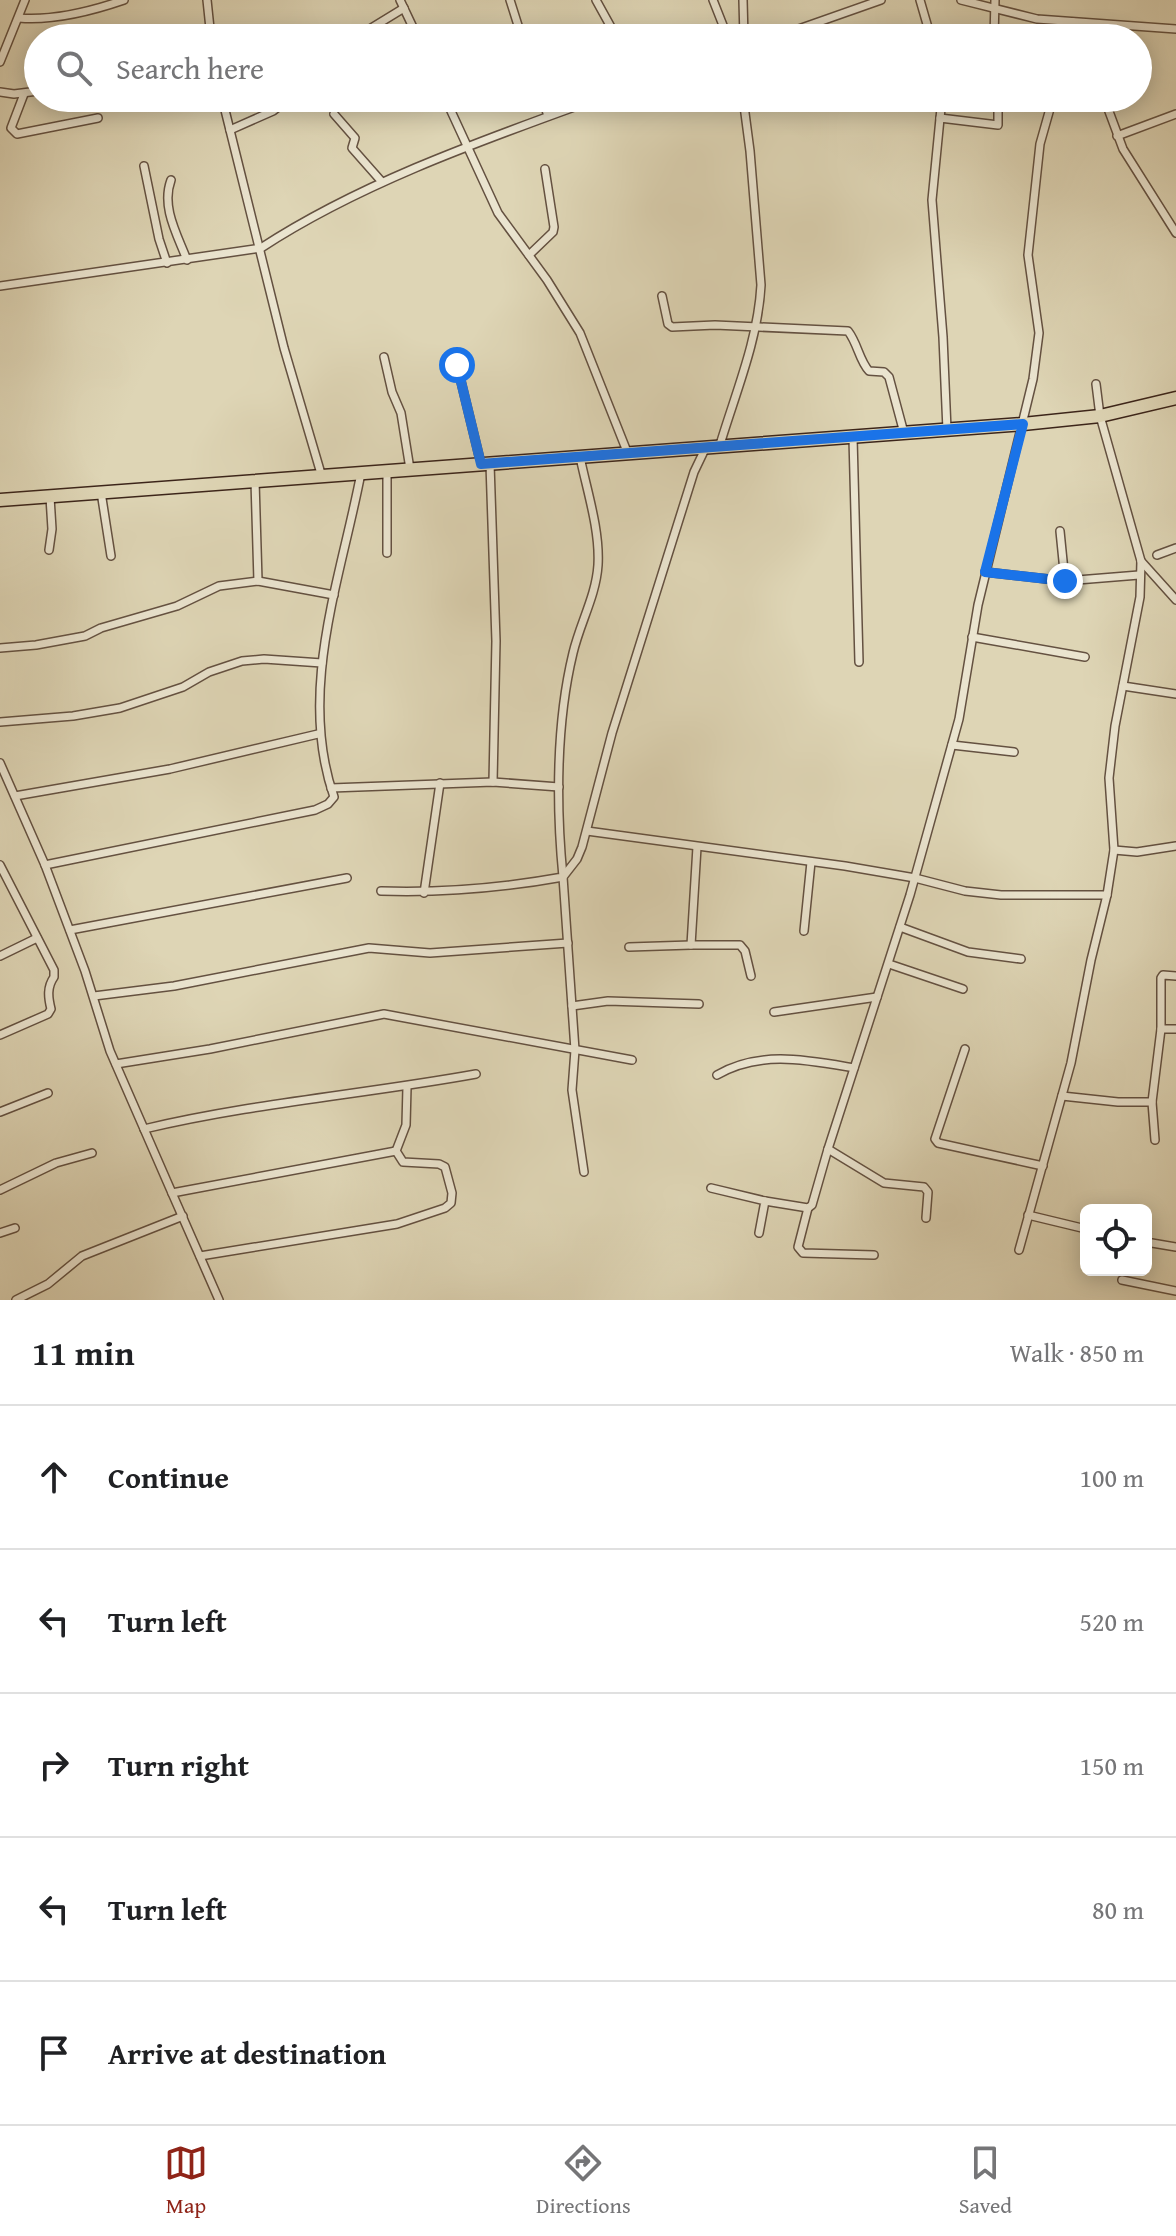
<!DOCTYPE html>
<meta charset="utf-8">
<style>
:root{--surface:#fff;--page:#f2f2f2;--text:#202124;--muted:#757577;--line:#e0e0e0;--accent:#8f2418}
body{margin:0;font-family:"Gentium Book Plus",serif;background:var(--page);color:var(--text)}
.controls{position:absolute;right:24px;bottom:24px;display:grid;overflow:hidden;border-radius:12px;box-shadow:0 4px 20px #0003}
.controls button{width:72px;height:72px;display:grid;place-items:center;padding:0;border:0;border-bottom:2px solid var(--line);background:var(--surface);color:var(--text);font:40px sans-serif}
.stop{position:absolute;width:24px;height:24px;margin:-18px;border:6px solid #1a73e8;border-radius:50%;background:#fff}
.stop.end{background:#1a73e8;border-color:#fff;box-shadow:0 2px 8px #0008}
.list{margin:0;padding:0;list-style:none}
h2{display:flex;justify-content:space-between;align-items:center;height:104px;margin:0;padding:0 32px;font-size:34px}
h2 small{font-size:26px;font-weight:400;color:var(--muted)}
.list li{display:grid;grid-template-columns:52px 1fr auto;gap:24px;align-items:center;box-sizing:border-box;height:144px;padding:0 32px;border-top:2px solid var(--line)}
.list b{display:block;font-size:30px;white-space:nowrap}
.list em{font-size:26px;font-style:normal;color:var(--muted)}
.icon{flex:none;width:44px;height:44px;fill:none;stroke:currentColor;stroke-width:2;stroke-linecap:round;stroke-linejoin:round}
.map{position:relative;flex:none;width:1176px;height:1300px;overflow:hidden}
.search{position:absolute;background:var(--surface);box-shadow:0 4px 20px #0003;left:24px;right:24px;top:24px;height:88px;display:flex;align-items:center;gap:20px;box-sizing:border-box;padding:0 28px;border-radius:44px;color:var(--muted);font-size:30px}
.sheet{height:824px;background:var(--surface)}
nav{display:flex;justify-content:space-around;align-items:center;box-sizing:border-box;height:112px;border-top:2px solid var(--line);background:var(--surface);font-size:22px;color:var(--muted)}
nav a{display:grid;justify-items:center;gap:4px}
nav .on{color:var(--accent)}
.map>svg:first-child{display:block}
.lines{fill:none;stroke-linecap:round;stroke-linejoin:round}
.street-casing{stroke:#645141;stroke-width:10}
.primary-casing{stroke:#3c251a;stroke-width:15}
.street{stroke:#eae4cf;stroke-width:7}
.primary{stroke:#ded5b5;stroke-width:12}
.route{stroke:#1a73e8;stroke-width:10}
</style>
<div class="map">
<svg width="1176" height="1300" viewBox="0 0 1176 1300">
<rect width="100%" height="100%" fill="#ded5b5"/>
<filter id="stains"><feTurbulence type="fractalNoise" baseFrequency=".0025" numOctaves="4"/><feColorMatrix values="0 0 0 0 .2 0 0 0 0 .09 0 0 0 0 .02 0 0 0 .5 -.17"/></filter>
<radialGradient id="worn" r=".72"><stop offset=".6" stop-color="#630" stop-opacity="0"/><stop offset="1" stop-color="#630" stop-opacity=".3"/></radialGradient>
<g class="lines">
<defs>
<g id="street">
<path d="M207,0L211,38"/>
<path d="M400,0L418,38"/>
<path d="M510,0L522,38"/>
<path d="M596,0L617,38"/>
<path d="M713,0L728,38"/>
<path d="M743,0L744,38"/>
<path d="M920,0L931,38"/>
<path d="M961,0L1037,19L1176,29"/>
<path d="M19,18C54,21 92,11 124,0"/>
<path d="M1082,23L1086,38"/>
<path d="M355,38L404,8"/>
<path d="M773,38L881,0"/>
<path d="M994,38L995,0"/>
<path d="M1069,38L1073,22"/>
<path d="M0,62L25,0"/>
<path d="M0,92L14,94L38,91"/>
<path d="M24,94L11,128L17,134L98,118"/>
<path d="M222,98L284,348L322,477"/>
<path d="M445,98L498,213L547,280L580,333L628,454"/>
<path d="M542,98L548,116"/>
<path d="M942,98L932,200L943,337L947,430"/>
<path d="M1104,98L1123,149L1176,233"/>
<path d="M334,114L355,138L352,148L382,182"/>
<path d="M940,118L998,125V98"/>
<path d="M230,130L273,111L290,98"/>
<path d="M1117,136L1176,114"/>
<path d="M144,166L159,239L167,263"/>
<path d="M171,180C161,207 177,234 187,260"/>
<path d="M529,255L553,232L554,227L545,169"/>
<path d="M0,286L261,248C362,182 486,139 599,98"/>
<path d="M662,296L668,324L672,327L715,325L848,331C858,344 859,360 869,371L884,372L889,377L904,433"/>
<path d="M384,357L392,392L401,413L410,469"/>
<path d="M457,365L481,464"/>
<path d="M853,438L859,662"/>
<path d="M719,448C735,394 758,341 761,285L750,151L743,98"/>
<path d="M490,464L496,641L493,782"/>
<path d="M387,471V553"/>
<path d="M255,481L258,581"/>
<path d="M101,492L111,556"/>
<path d="M1060,531L1065,581"/>
<path d="M49,550L52,529L50,497"/>
<path d="M1157,555L1176,548"/>
<path d="M1141,561L1176,600"/>
<path d="M985,572L1065,581L1139,575"/>
<path d="M972,637L1085,657"/>
<path d="M0,648L36,645L85,636L101,628L177,606L219,586L258,581L334,595"/>
<path d="M1123,686L1176,694"/>
<path d="M0,722L73,716L120,708L183,687L209,672L242,661L264,659L322,663"/>
<path d="M952,745L1014,752"/>
<path d="M0,763L45,865L85,971L110,1051L172,1193L396,1151"/>
<path d="M331,788L493,782L559,787"/>
<path d="M15,796L170,769L318,734"/>
<path d="M587,831L845,866L915,878L965,891L1001,895H1107"/>
<path d="M697,847L691,945H740L745,951L751,976"/>
<path d="M1114,850L1137,852L1176,846"/>
<path d="M0,865L54,970V977C47,987 48,997 51,1009L48,1014L0,1035"/>
<path d="M45,865L315,810L328,804L334,797C297,691 341,578 361,473"/>
<path d="M381,891C443,893 502,888 563,877C556,806 556,723 573,653C580,623 596,596 598,565C600,530 587,491 580,457"/>
<path d="M424,893L440,783"/>
<path d="M900,927L968,952L1021,959"/>
<path d="M70,930L347,878"/>
<path d="M804,931L811,862"/>
<path d="M629,947L691,945"/>
<path d="M0,956L37,938"/>
<path d="M889,964L963,989"/>
<path d="M94,996L174,986L369,948L430,953L568,943"/>
<path d="M572,1006L608,1001L699,1004"/>
<path d="M774,1012L877,997"/>
<path d="M1161,1029H1176"/>
<path d="M965,1049L935,1139L938,1143L1043,1166"/>
<path d="M116,1064L210,1049L384,1014L632,1060"/>
<path d="M717,1075C760,1050 807,1060 854,1068"/>
<path d="M1062,1096L1118,1102H1152L1155,1140"/>
<path d="M1152,1102L1161,1029V978L1163,975L1176,976"/>
<path d="M0,1112L48,1093"/>
<path d="M144,1129C253,1103 366,1094 476,1074"/>
<path d="M828,1149L884,1183L924,1187L928,1192L926,1218"/>
<path d="M584,1172L572,1090L575,1050L563,877L577,859L582,847L612,733L694,472L705,449"/>
<path d="M711,1188L765,1201L759,1233"/>
<path d="M0,1190L56,1163L92,1153"/>
<path d="M172,1193L219,1300"/>
<path d="M765,1201L808,1208L812,1205L828,1149L910,895L959,719L978,605L1033,379L1039,333L1028,255L1040,144L1053,98"/>
<path d="M808,1208L798,1247L803,1253L874,1255"/>
<path d="M1028,1215L1086,1229"/>
<path d="M0,1233L15,1228"/>
<path d="M1146,1242L1176,1247"/>
<path d="M1019,1250L1071,1063L1091,960L1107,895L1114,850L1109,778L1115,726L1140,597L1141,561L1100,416L1096,384"/>
<path d="M200,1256L397,1224L445,1208L451,1203L452,1193L445,1167L439,1164L403,1162L396,1151L406,1125L407,1087"/>
<path d="M1122,1280L1176,1291"/>
<path d="M16,1300L48,1284L82,1256L183,1216"/>
</g>
<path id="primary" d="M0,500L1023,424L1100,416L1176,398"/>
</defs>
<use href="#street" class="street-casing"/>
<use href="#primary" class="primary-casing"/>
<use href="#street" class="street"/>
<use href="#primary" class="primary"/>
</g>
<g class="lines">
<path class="route" d="M457,365L481,464L1023,424L985,572L1065,581"/>
</g>
<rect width="100%" height="100%" filter="url(#stains)"/>
<rect width="100%" height="100%" fill="url(#worn)"/>
</svg>
<div class="controls">
<button><svg class="icon" aria-label="locate" viewBox="0 0 24 24"><circle cx="12" cy="12" r="6"/><path d="M12 2v4M12 18v4M2 12h4M18 12h4"/></svg></button>
</div>
<div class="stop" style="left:457px;top:365px"></div>
<div class="stop end" style="left:1065px;top:581px"></div>
<div class="search"><svg class="icon" aria-label="search" viewBox="0 0 24 24"><circle cx="10" cy="10" r="6"/><path d="M15 15l6 6"/></svg>Search here</div>
</div>
<section class="sheet">
<h2>11 min<small>Walk · 850 m</small></h2>
<ul class="list">
<li><svg class="icon" aria-label="ahead" viewBox="0 0 24 24"><path d="M12 20V5M6 11l6-6 6 6"/></svg><div><b>Continue</b></div><em>100 m</em></li>
<li><svg class="icon" aria-label="left" viewBox="0 0 24 24"><path d="M17 20v-9H6M10 6l-5 5 5 5"/></svg><div><b>Turn left</b></div><em>520 m</em></li>
<li><svg class="icon" aria-label="right" viewBox="0 0 24 24"><path d="M7 20v-9h11M14 6l5 5-5 5"/></svg><div><b>Turn right</b></div><em>150 m</em></li>
<li><svg class="icon" aria-label="left" viewBox="0 0 24 24"><path d="M17 20v-9H6M10 6l-5 5 5 5"/></svg><div><b>Turn left</b></div><em>80 m</em></li>
<li><svg class="icon" aria-label="arrive" viewBox="0 0 24 24"><path d="M6 21V4h12l-3 4 3 4H6"/></svg><div><b>Arrive at destination</b></div></li>
</ul>
</section>
<nav>
<a class="on"><svg class="icon" aria-label="map" viewBox="0 0 24 24"><path d="M3 6l6-2 6 2 6-2v14l-6 2-6-2-6 2zM9 4v14M15 6v14"/></svg>Map</a>
<a><svg class="icon" aria-label="directions" viewBox="0 0 24 24"><path d="M12 3l9 9-9 9-9-9zM9 14v-3h6M13 9l2 2-2 2"/></svg>Directions</a>
<a><svg class="icon" aria-label="saved" viewBox="0 0 24 24"><path d="M7 4h10v16l-5-4-5 4z"/></svg>Saved</a>
</nav>
